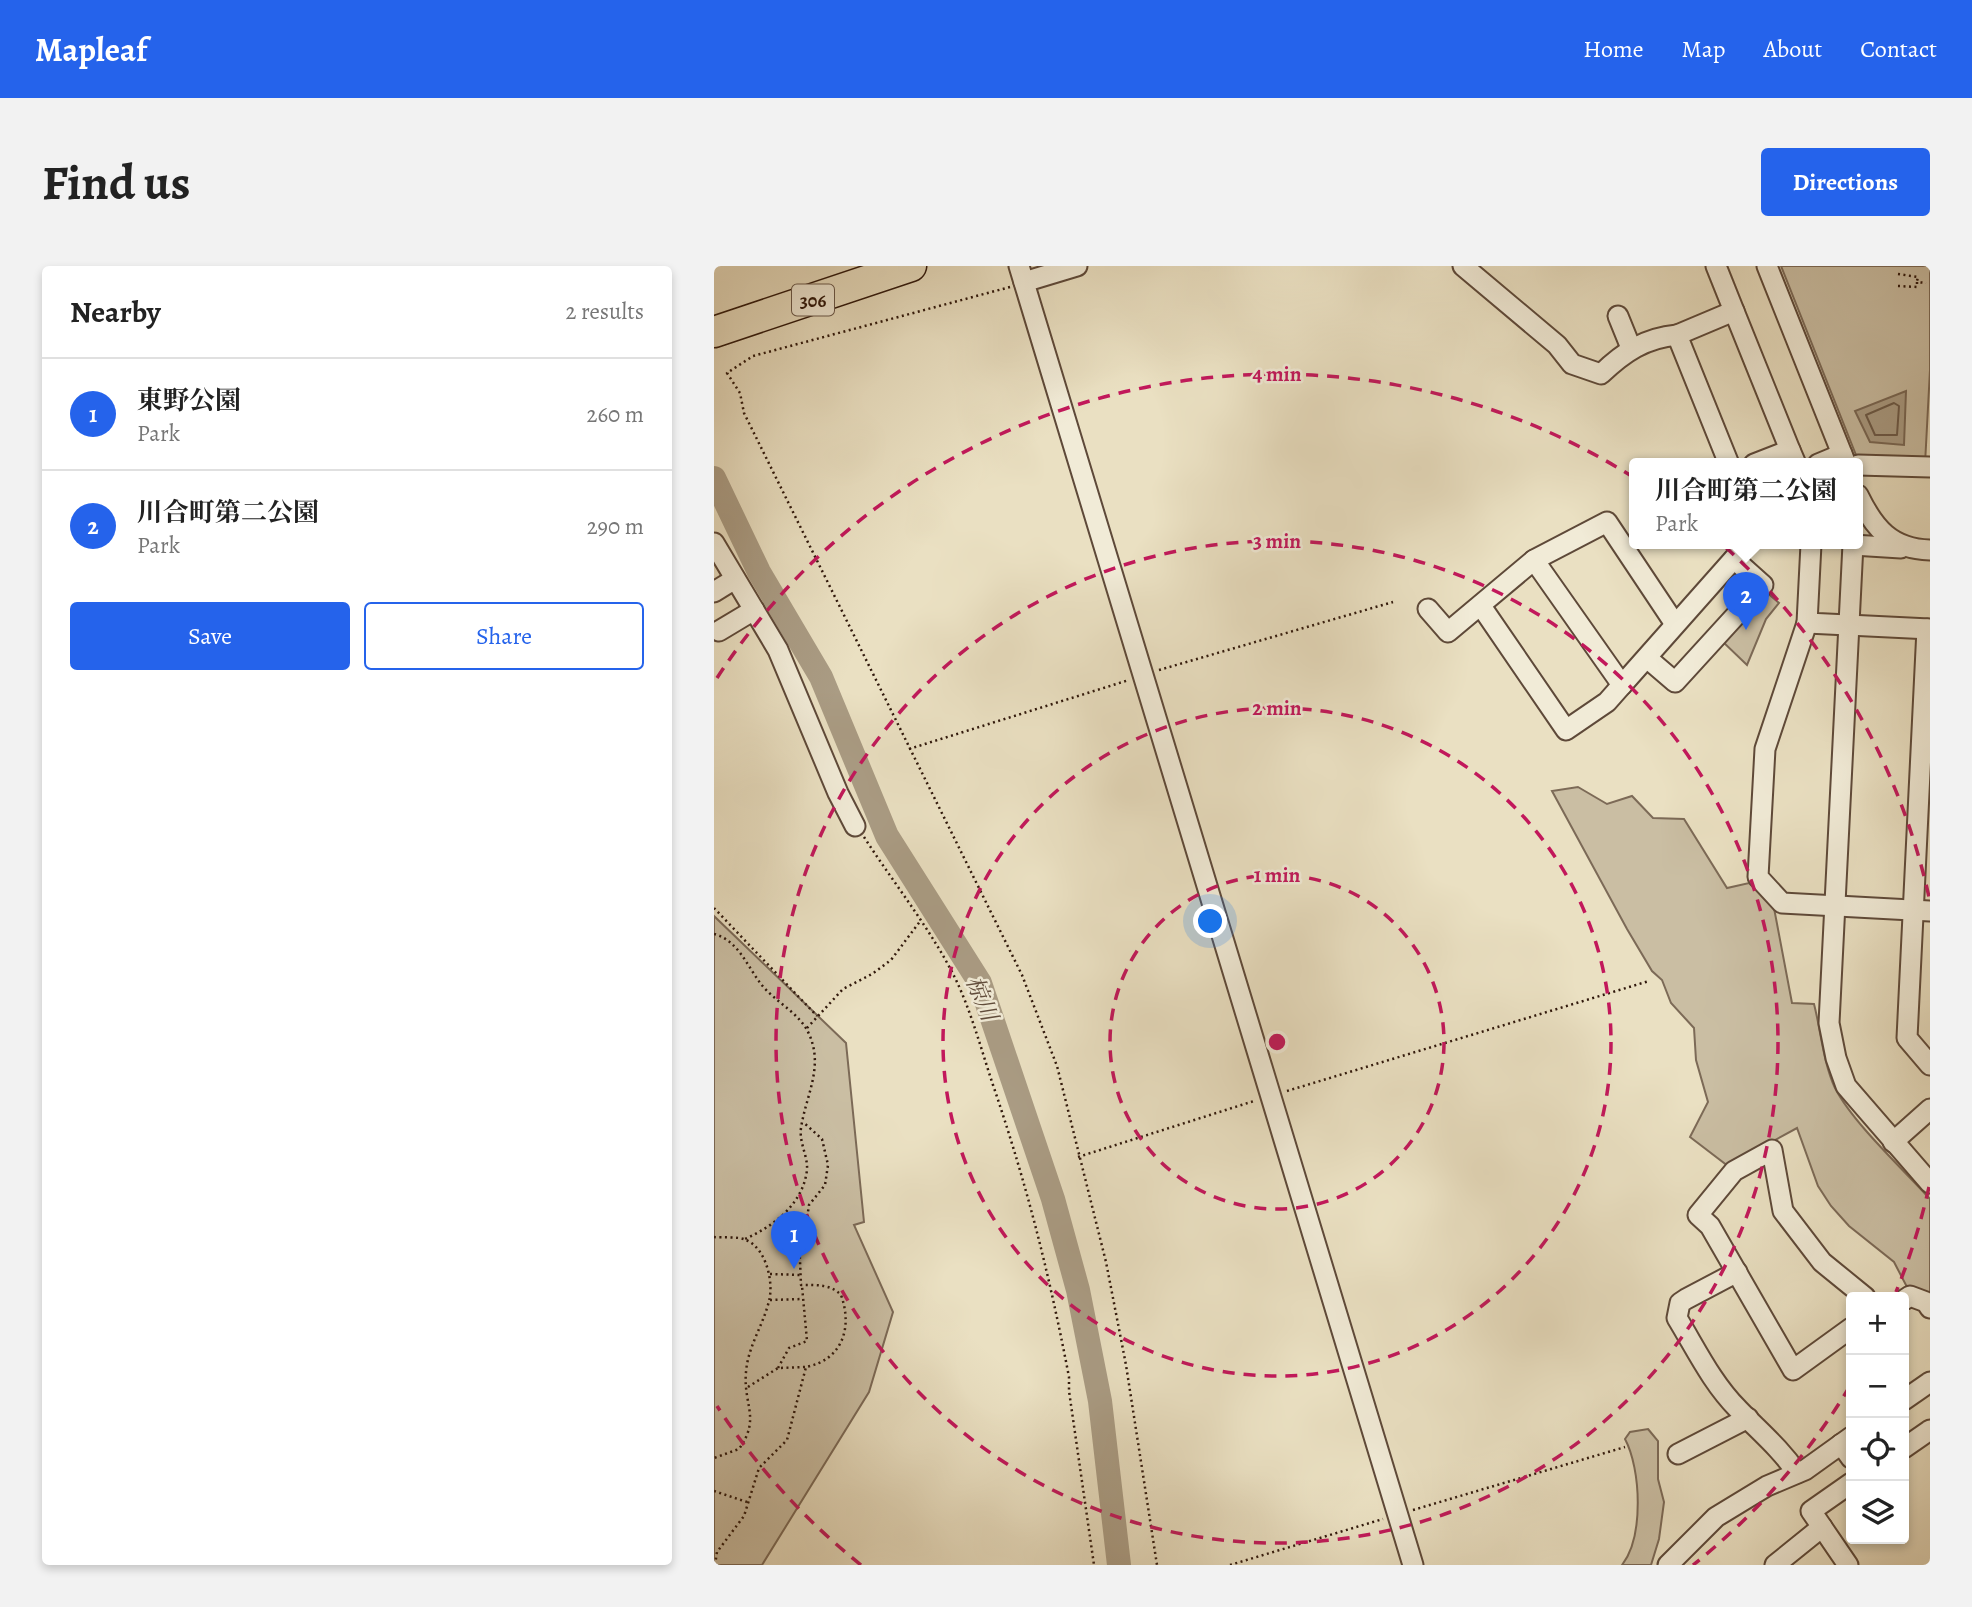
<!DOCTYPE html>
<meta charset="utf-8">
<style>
:root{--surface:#fff;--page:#f2f2f2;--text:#222;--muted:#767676;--line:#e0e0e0;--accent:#2563eb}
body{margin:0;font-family:Alegreya,"Noto Serif JP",serif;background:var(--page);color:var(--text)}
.controls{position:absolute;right:21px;bottom:21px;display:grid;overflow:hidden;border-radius:7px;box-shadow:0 4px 10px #0003}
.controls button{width:63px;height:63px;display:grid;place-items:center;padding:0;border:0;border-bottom:2px solid var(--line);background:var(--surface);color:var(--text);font:35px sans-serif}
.you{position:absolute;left:497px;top:656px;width:24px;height:24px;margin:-18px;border:5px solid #fff;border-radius:50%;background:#1a73e8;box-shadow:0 0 0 10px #1a73e833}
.badge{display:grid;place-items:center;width:46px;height:46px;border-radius:50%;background:var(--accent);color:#fff;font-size:23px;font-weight:700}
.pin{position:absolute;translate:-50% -58px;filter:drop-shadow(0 2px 4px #0008)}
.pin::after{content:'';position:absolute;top:37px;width:24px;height:21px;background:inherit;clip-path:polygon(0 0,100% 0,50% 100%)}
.popup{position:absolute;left:915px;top:192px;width:234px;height:91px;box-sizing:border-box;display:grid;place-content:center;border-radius:7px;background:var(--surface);filter:drop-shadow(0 2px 5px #0005);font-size:23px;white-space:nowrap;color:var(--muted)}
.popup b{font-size:26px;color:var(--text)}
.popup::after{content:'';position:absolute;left:50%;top:100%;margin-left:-14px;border:14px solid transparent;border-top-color:var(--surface)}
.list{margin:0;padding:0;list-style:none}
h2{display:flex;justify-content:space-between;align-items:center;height:91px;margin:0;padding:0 28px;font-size:30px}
h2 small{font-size:23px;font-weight:400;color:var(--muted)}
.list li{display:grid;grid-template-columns:46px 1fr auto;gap:21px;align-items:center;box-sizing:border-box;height:112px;padding:0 28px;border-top:2px solid var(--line)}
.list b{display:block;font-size:26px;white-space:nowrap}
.list p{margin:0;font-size:23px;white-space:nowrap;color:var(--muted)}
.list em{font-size:23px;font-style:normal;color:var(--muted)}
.actions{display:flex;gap:14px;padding:21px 28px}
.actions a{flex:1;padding:16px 0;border:2px solid var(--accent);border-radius:7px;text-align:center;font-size:24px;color:var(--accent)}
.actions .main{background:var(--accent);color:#fff}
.icon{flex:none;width:38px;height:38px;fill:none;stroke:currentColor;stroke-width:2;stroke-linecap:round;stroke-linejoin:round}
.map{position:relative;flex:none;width:1216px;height:1299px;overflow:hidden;border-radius:7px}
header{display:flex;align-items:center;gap:42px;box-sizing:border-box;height:98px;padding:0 35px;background:var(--accent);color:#fff}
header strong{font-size:33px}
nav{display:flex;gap:38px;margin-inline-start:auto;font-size:24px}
.intro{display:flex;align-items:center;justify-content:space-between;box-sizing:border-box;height:168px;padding:0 42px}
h1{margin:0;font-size:49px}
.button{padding:18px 32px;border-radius:7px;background:var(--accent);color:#fff;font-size:24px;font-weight:700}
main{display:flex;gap:42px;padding:0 42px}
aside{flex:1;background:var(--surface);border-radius:7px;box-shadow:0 4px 10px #0003}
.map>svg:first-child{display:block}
.green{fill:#cabea3;stroke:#7c6a57;stroke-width:2}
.water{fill:#aa9c84;stroke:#796754;stroke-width:2}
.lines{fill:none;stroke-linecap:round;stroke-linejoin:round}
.shore{stroke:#6c5a48;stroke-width:2}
.river{stroke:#aa9c84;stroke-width:24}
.minor-casing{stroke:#5e4939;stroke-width:23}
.highway-casing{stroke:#2f170b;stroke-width:33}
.path{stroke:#2f170b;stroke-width:2.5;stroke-dasharray:2 3.5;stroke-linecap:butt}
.minor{stroke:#f1ebd7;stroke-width:19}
.highway{stroke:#eae0c2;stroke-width:30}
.ring{fill:none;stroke:#c2185b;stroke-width:3.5;stroke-dasharray:12 9}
.labels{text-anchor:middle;stroke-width:5;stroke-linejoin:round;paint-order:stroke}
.shield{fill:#f1ebd7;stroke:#695748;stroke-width:2}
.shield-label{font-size:19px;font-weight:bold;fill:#2f170b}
.water-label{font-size:23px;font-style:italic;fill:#604c3b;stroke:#f1ebd7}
.centre{fill:#c2185b;stroke:#f1ebd7;stroke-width:3.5}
.ring-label{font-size:21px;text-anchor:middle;font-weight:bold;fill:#c2185b;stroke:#f1ebd7;stroke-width:5;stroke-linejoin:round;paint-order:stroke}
</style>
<header>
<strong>Mapleaf</strong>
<nav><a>Home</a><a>Map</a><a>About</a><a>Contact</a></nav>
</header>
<div class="intro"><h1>Find us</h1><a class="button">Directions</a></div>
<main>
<aside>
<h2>Nearby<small>2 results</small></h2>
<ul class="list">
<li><span class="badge">1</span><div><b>東野公園</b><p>Park</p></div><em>260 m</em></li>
<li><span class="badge">2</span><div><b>川合町第二公園</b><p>Park</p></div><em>290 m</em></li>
</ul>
<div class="actions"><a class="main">Save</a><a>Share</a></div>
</aside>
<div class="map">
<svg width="1216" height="1299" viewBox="0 0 1216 1299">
<rect width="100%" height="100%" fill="#eae0c2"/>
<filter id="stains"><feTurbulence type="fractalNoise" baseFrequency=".00286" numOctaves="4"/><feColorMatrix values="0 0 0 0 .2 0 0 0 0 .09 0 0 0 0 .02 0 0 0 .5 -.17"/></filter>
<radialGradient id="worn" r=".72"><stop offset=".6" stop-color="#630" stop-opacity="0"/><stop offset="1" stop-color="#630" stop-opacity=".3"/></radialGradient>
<g class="green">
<path d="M1067,0H1216V104L1211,198L1144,194Z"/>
<path d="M1051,325L1065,337L1052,353L1033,399L1008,375Z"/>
<path d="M864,521L893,538L918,530L939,552L970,553L1013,622L1035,617L1060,642L1078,737L1100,738C1107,765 1109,796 1121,822C1139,857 1188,902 1216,933V1029L1194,1023L1180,996L1135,960L1117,940L1104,920L1083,862L1014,900L976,871L994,836L982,794L980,762L957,737L948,714L938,705L913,663L838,525Z"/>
<path d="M0,650L132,777L150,956L140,959L179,1046L155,1126L48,1299H0Z"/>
<path d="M934,1163L944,1175V1213L950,1236L945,1273L937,1299H908C930,1271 927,1203 911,1173L916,1166Z"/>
</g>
<path class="water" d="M1192,125L1190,179L1156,176L1141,145Z"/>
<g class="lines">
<path class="shore" d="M1180,137L1185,140L1183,169H1161L1152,149Z"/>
<path class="river" d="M0,212L45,306L107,411L173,570L266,717L339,933L364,1024L386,1135L405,1299"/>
<defs>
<g id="minor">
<path d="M305,0L699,1299"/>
<path d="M749,0L843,79L858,98L887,108C910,86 931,72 963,69"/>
<path d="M1002,0L1020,45L963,69L1015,198"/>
<path d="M1053,0L1132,198"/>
<path d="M310,16L363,0"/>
<path d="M1020,45L1076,184"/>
<path d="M904,50L917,82"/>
<path d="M1040,198L1076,184L1082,198"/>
<path d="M1104,198L1128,188"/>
<path d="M1144,199L1216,201"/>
<path d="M1144,229C1160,262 1177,283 1216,284"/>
<path d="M0,277L64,384L124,527L141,560"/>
<path d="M1097,278L1093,357L1216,363"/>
<path d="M1139,278L1115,757L1122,792L1132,820L1216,917"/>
<path d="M1139,279L1187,282"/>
<path d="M820,294L893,256L961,358"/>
<path d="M0,326L21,313"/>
<path d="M767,340L852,464L893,436L908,419"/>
<path d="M714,343L734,366L820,294L908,419L1033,278"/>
<path d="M1093,357L1051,483L1044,611L1068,637L1216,645"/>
<path d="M1213,363L1193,772L1216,799"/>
<path d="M5,365L40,344"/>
<path d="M933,392L961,416L1045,324L1049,319L1020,293"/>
<path d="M1179,876L1216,843"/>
<path d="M1023,1006L972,1033L966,1037L963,1052C982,1083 998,1117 1024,1143C1045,1165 1066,1182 1083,1207"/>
<path d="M1190,1034L1196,1030L1212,1036L1216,1042"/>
<path d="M1137,1062L1079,1104L996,960L984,949L1020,905L1058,884L1069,945L1108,996L1151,1031"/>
<path d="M1190,1134L1216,1116"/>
<path d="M1127,1178L1137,1192"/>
<path d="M1190,1182L1216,1164"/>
<path d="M964,1188L1034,1152"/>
<path d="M1108,1261L1134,1299"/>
<path d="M954,1299L1002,1251L1053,1220L1091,1204L1137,1171"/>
<path d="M1061,1299L1108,1261L1097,1245L1137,1217"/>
</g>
<path id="highway" d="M0,66L197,0"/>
</defs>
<use href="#minor" class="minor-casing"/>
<use href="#highway" class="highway-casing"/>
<g class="path">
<path d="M1184,8L1204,11L1203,15"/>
<path d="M1184,20L1203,21V16L1212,17"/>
<path d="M296,21L39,90L13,107L26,127L30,147L308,709L343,800L392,996L412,1099L443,1299"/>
<path d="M445,404L679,336"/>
<path d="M195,483L415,414"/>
<path d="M150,571C179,616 212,657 237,704C256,740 266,780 279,819C313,919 335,1007 355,1111V1125L380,1299"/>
<path d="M0,642L103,750"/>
<path d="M0,668C24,674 33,700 47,718C61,736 86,747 95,768C110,801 92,829 87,862C85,877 94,890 93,904C89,938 60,960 31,973"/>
<path d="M93,762L129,723L158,708L177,694L207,654"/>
<path d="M573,825L935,715"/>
<path d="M364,891L540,835"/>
<path d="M0,971C9,972 24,970 32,974C52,982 60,1016 55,1035C49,1060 34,1080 32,1106C29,1139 47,1152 25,1183L0,1192"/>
<path d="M56,1008L87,1009"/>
<path d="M56,1034L89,1033"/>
<path d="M64,1102L75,1082L93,1075L88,1020"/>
<path d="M34,1121L64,1102L92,1101"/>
<path d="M0,1225L33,1236"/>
<path d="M699,1244L911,1181"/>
<path d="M1,1299L3,1286L30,1250L45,1202L73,1174L92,1101C128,1094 139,1062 127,1029C117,1018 102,1019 87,1019L85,971L92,959L95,939L111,919L114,899L108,873L89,856"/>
<path d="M516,1299L669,1253"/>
</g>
<use href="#minor" class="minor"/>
<use href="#highway" class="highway"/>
</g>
<g class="ring">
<circle cx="563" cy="776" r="167"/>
<circle cx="563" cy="776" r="334"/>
<circle cx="563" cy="776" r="501"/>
<path d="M1215 921A668 668 0 0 1 1182 1026M1136 1120A668 668 0 0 1 979 1299M147 1299A668 668 0 0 1 3 1140M3 412A668 668 0 0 1 1215 631"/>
</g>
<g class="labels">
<rect class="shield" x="78" y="18.5" width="42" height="31" rx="5"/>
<g class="shield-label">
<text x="99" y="41">306</text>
</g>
<g class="water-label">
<text transform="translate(268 732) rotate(67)" y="8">椋川</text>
</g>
</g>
<circle cx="563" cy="776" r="10" class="centre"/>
<g class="ring-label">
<text x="563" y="115">4 min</text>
<text x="563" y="282">3 min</text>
<text x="563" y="449">2 min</text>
<text x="563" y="616">1 min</text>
</g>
<rect width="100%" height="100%" filter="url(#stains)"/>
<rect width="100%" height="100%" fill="url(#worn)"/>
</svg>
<div class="controls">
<button>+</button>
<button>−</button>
<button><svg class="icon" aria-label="locate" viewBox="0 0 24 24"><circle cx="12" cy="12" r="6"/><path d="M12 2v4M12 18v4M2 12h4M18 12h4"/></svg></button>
<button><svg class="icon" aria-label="layers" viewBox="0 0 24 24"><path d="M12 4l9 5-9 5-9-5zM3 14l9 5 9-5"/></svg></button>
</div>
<div class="you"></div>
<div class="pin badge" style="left:80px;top:1003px">1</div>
<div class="pin badge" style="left:1032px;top:364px">2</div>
<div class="popup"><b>川合町第二公園</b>Park</div>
</div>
</main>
